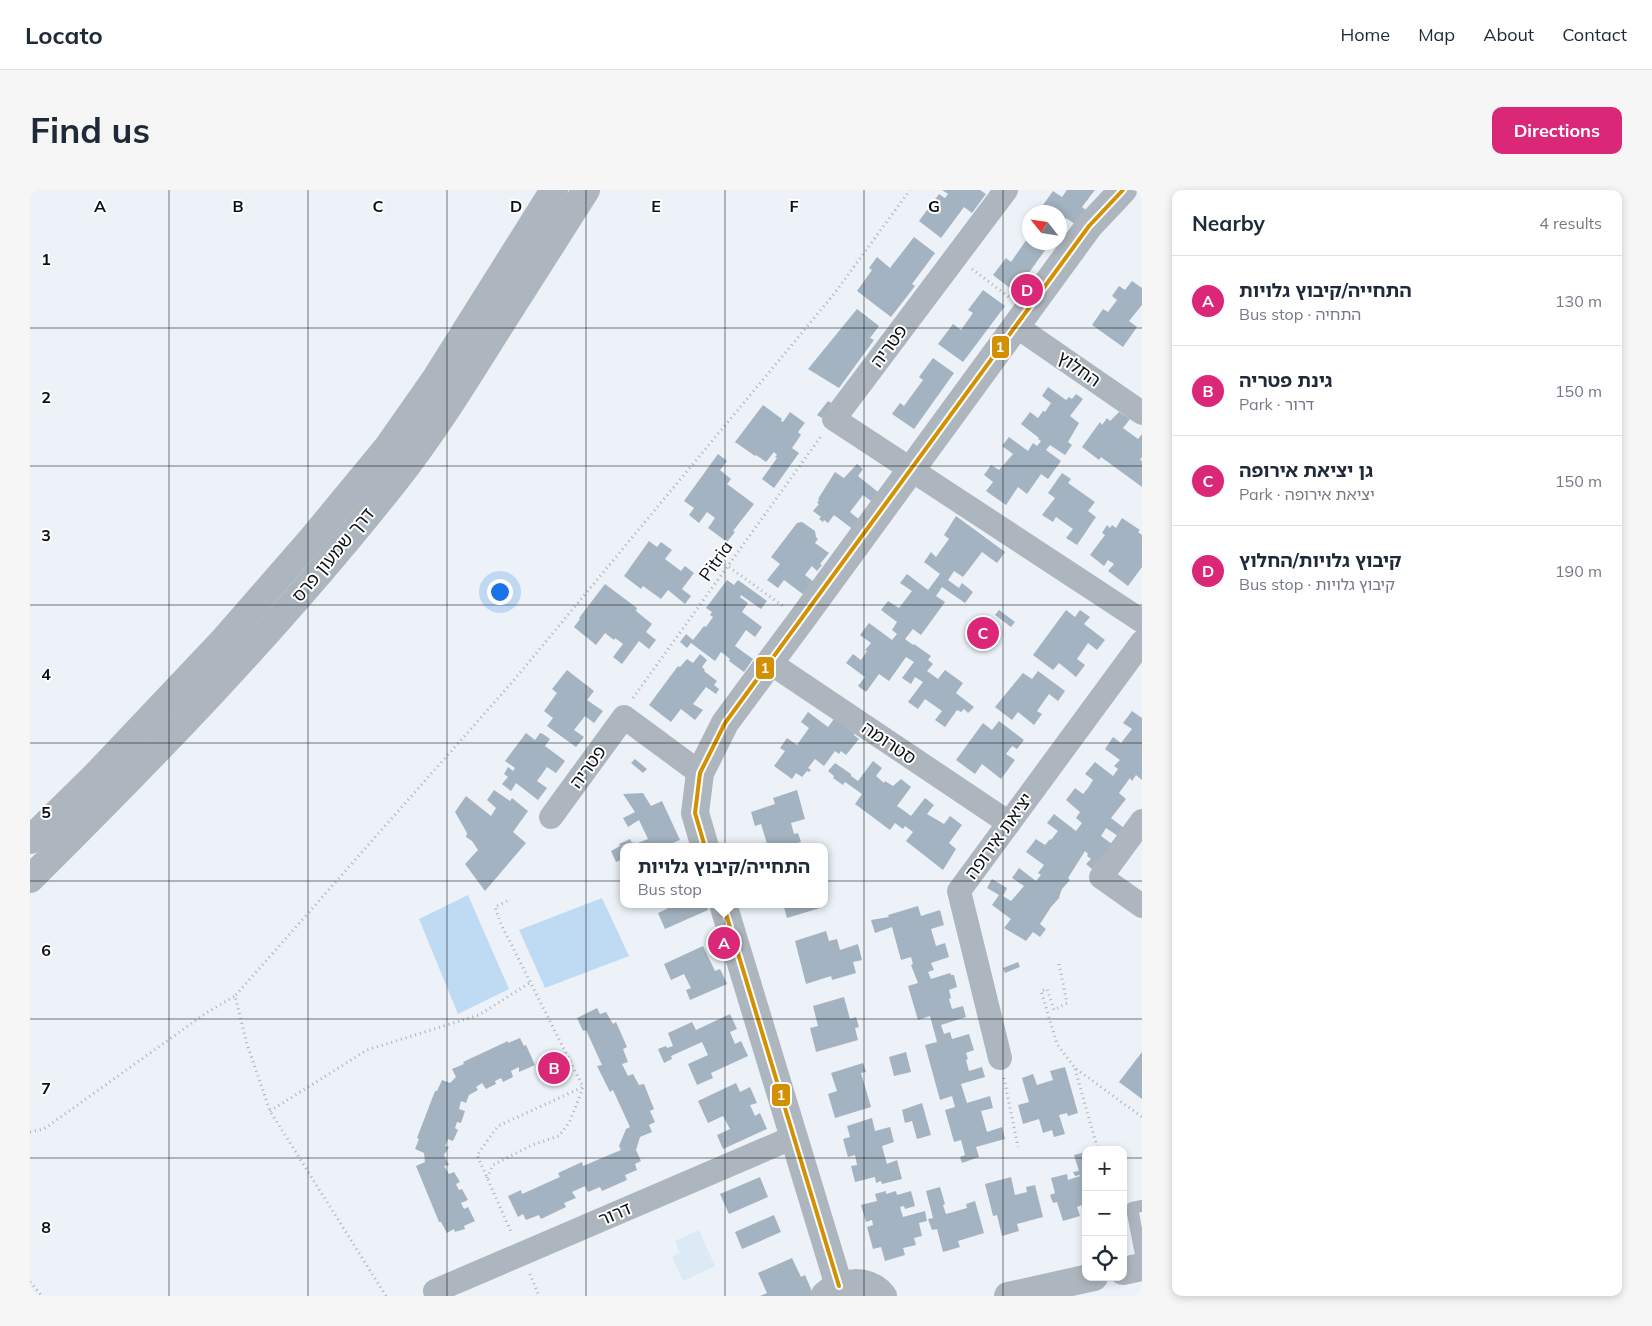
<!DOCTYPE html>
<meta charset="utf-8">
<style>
:root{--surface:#fff;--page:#f6f6f7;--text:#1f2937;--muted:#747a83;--line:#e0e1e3;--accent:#db2777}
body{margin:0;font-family:Mulish,"Noto Sans Hebrew",sans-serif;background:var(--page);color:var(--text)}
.controls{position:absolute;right:15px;bottom:15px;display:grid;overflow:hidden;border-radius:10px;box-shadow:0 2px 8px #0003}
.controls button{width:45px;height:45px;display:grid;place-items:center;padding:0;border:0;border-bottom:1px solid var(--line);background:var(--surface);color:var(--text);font:25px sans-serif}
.compass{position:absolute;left:992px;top:15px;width:45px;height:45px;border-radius:50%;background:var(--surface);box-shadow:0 2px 8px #0003;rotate:300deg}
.you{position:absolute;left:469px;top:401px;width:18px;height:18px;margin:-12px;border:4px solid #fff;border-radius:50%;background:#1a73e8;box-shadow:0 0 0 8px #1a73e833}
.badge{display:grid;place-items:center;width:32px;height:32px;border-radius:50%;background:var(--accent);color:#fff;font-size:16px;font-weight:700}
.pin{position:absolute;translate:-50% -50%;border:2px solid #fff;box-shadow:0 1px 5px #0006}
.popup{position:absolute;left:590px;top:653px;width:208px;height:65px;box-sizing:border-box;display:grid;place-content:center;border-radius:10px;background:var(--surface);filter:drop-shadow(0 1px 4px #0005);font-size:16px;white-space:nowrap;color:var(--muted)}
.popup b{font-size:19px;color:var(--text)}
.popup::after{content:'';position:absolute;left:50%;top:100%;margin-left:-10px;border:10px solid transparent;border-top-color:var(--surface)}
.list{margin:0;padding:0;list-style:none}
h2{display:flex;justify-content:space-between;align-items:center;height:65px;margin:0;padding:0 20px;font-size:21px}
h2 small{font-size:16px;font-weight:400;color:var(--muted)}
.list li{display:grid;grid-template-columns:32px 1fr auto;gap:15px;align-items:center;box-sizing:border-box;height:90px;padding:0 20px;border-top:1px solid var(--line)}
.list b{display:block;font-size:19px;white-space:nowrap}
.list p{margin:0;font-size:16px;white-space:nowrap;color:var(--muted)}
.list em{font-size:16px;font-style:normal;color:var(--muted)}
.icon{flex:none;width:28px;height:28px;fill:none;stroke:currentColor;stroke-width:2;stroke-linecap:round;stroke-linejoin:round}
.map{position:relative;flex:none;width:1112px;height:1106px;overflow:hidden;border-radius:10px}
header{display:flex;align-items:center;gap:30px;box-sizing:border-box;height:70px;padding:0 25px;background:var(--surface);border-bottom:1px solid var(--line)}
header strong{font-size:24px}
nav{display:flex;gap:28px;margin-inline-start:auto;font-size:18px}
.intro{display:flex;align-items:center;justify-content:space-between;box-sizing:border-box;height:120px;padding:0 30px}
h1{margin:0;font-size:35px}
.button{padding:12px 22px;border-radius:10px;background:var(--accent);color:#fff;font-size:18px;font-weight:700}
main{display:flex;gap:30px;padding:0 30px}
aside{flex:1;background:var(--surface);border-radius:10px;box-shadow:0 2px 8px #0003}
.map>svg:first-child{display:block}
.built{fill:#dceaf5}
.green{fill:#bfdbf4}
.building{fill:#a4b3c1}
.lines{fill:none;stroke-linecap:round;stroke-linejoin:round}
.path{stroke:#abb1b8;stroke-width:3;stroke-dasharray:1 4;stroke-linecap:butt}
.service{stroke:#adb6be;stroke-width:12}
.minor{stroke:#adb6be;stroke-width:24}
.tertiary{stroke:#adb6be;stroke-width:28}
.bus-1-casing{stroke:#fff;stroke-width:8}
.bus-1{stroke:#d49003;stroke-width:4}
.grid{fill:none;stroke:#0c1014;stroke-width:1;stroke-opacity:0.55}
.labels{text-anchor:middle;stroke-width:4;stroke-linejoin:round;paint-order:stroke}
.street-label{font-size:18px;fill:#0c1014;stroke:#fff}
.grid-label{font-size:16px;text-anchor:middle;font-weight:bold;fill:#0c1014;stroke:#fff;stroke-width:4;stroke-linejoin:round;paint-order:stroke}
.line-badge{stroke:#fff;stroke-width:2}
.badge-label{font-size:14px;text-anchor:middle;font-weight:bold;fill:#fff}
</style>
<header>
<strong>Locato</strong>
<nav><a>Home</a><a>Map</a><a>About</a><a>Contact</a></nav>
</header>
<div class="intro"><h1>Find us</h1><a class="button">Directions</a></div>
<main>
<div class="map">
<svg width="1112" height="1106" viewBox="0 0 1112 1106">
<rect width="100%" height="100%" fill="#ecf2f7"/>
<path class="built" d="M669,1040L685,1076L653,1091L642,1067L650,1063L645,1051Z"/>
<g class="green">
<path d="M438,705L479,799L428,824L389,729Z"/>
<path d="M572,708L599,766L515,798L489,740Z"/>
</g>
<g class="building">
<path d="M912,0H950L956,4L942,23L934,17L911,48L889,31L909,4L915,8L918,4Z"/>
<path d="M1037,0H1065L1052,17L1056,20L1046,35L1036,28L1035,30L1030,27V22H1024L1013,15L1023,1L1032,7Z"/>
<path d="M999,38V52H1021L985,102L963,85L976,68L981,72L999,46L996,43Z"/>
<path d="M884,47L905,63L882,94L885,96L861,127L827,101L842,80L839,78L847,67L860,78Z"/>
<path d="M1102,91L1112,98V115L1099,131L1107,137L1093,157L1062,135L1073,119L1078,122L1087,110L1082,106L1089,96L1095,100Z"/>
<path d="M953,100L975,116L933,172L908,154L923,134L931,140L943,123L938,120Z"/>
<path d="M827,119L849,136L840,148L844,150L809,198L778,179Z"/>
<path d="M903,168L924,183L884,239L862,224L870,213L874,216L893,190L889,187Z"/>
<path d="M1018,197L1036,210L1039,207L1042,209L1046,204L1053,209L1040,226L1049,233L1038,252L1042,255L1035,265L1020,255L1016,260L1031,271L1018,289L1011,284L997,304L988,297L976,315L956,301L963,292L954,285L961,275L969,280L983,264L972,256L979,247L998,261L1003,253L1007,256L1011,251L1008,249L1009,248L991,234L1000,222L1008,228L1013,221L1015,222L1021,213L1012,206Z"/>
<path d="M798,211L803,214L792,228L787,225Z"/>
<path d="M733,215L752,229L751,231L753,232L760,222L775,233L768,242L771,245L762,258L769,263L744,298L732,289L747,268L745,267L747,265L744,262L736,272L726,265L725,266L705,252Z"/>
<path d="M1089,222L1100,229L1093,238L1108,249L1112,244V267L1110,270L1112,271V297L1071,267L1069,270L1052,257L1070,232L1072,235L1077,228L1080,231Z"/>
<path d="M688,264L697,271L690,280L701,289L697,294L724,314L703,341L705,342L697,352L678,338L685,328L677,322L669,333L659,325L664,318L654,311Z"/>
<path d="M827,274L833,279L828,286L848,302L841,311L833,305L820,322L831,331L824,340L804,325L798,333L794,330L793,332L789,329L791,327L783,321L789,314L787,313L789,310L788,309L805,282L814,288Z"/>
<path d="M1032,283L1041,289L1038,293L1065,312L1058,321L1066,327L1047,355L1036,348L1043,339L1026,327L1023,332L1012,325L1025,308L1018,303Z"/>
<path d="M926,326L975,362L967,373L952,362L933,387L924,381L918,390L929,398L932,393L943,402L935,413L912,397L906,406L915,412L891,445L883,439L875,449L883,455L884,454L901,466L898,470L903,474L897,481L908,489L915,480L933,493L926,503L944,517L938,523L934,519L931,522L927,520L915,537L905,530L912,521L895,509L888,519L878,512L893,492L885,487L881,494L872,488L884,472L876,467L859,491L849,484L836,502L828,496L835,487L816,473L823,464L831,470L837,461L835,460L841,453L830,445L839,433L862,450L867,444L862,440L867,432L851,420L858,411L869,418L882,401L870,393L877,384L898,400L910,384L894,372L901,362L906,367L919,349L914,345Z"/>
<path d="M1092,328L1110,340L1108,342L1112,345V377L1098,396L1078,381L1084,374L1078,370L1074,376L1060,365L1075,345L1072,343L1077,335L1080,338L1082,335L1086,338Z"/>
<path d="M772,332L785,341L786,347L788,349L785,353L799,363L790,374L792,375L787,381L782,376L775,385L784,392L774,405L754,390L748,398L737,390L750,374L741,367L767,333Z"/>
<path d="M619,351L627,357L631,352L642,360L635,369L651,381L655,376L664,383L652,399L661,406L655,414L638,400L631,409L613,396L611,399L594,386Z"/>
<path d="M697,390L704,395L708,390L737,411L731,419L711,405L710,407L718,413L712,422L732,437L725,447L716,440L705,456L723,469L714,482L699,471L700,469L691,462L685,471L661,453L657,458L650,452L656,444L663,450L674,436L676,437L683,427L680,425L682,422L676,418Z"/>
<path d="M575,394L607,418L606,421L622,434L616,442L626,450L619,459L609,451L592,474L583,467L593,454L585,448L584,450L575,443L566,455L544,437L550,429L549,428Z"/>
<path d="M969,420L985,432L981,437L965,425Z"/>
<path d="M1036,420L1045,427L1050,420L1060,427L1054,434L1075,450L1067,460L1058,453L1047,469L1055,475L1046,487L1029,473L1023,480L1003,465Z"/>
<path d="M670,464L677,470L672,477L675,480L674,481L687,491L684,495L689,499L686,504L676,497L663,514L673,520L665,530L651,519L641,532L619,515L648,476L650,477L657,469L663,473Z"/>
<path d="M537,480L564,501L557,510L573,521L564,533L555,526L544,540L554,547L546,557L517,536L523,528L514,521L527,503L522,499Z"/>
<path d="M1008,481L1035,501L1028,511L1019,504L1007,521L1012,524L1004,535L988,522L982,530L965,517L993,483L1002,489Z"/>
<path d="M1102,521L1112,528V590L1106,585L1102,591L1100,588L1089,603L1096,609L1081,628L1094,638L1088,646L1076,638L1071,646L1082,654L1062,679L1056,674L1061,669L1057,666L1058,664L1055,661L1038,688L1040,690L1032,699L1029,707H1030L1021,717L1010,734L1016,739L1010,747L1003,742L996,751L974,738L981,729L962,715L969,705L957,698L962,689L977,698L973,706L981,711L994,696L982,688L989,678L1006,691L1011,685L1008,683L1014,675L996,662L1006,649L1015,655L1020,649L1021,650L1028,641L1017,633L1024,624L1046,641L1052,633L1046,628L1050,622L1036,610L1045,598L1053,604L1058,598L1063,590L1055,584L1065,572L1083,586L1088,579L1084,576L1090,570L1075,559L1083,547L1091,553L1102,539L1093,533Z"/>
<path d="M778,522L798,537L804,529L824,543V545L829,549L816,565L811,561L809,564L805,561L794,576L785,569L778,578L781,580L779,582L777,581L772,587L766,583L762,589L744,576L755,561L750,558L757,548L767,555L779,538L771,532Z"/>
<path d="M969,531L994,550L987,559L982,556L976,564L985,570L971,589L952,574L945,584L926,570L953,533L962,540Z"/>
<path d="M496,543L505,550L510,543L513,544L520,549L515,556L535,571L526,583L517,577L507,591L517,598L508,610L486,593L481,601L472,594L478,587L474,584L478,577L483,581L485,578L475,571Z"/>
<path d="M605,569L617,579L613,583L601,573Z"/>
<path d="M843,571L852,578L846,586L854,593L855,591L863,596L871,589L881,597L867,616L873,620L881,626L895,608L904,615L897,624L914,634L920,626L932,635L919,653L926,659L913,680L876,651L883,642L875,636L873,639L865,633L860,640L825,614L832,604L815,592L813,595L803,588L804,586L798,581L805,573L821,584V586L828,591Z"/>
<path d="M464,600L480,611L482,608L498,621L483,642L496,653L455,701L435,674L448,660L442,651L436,647L437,643L425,622L436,606L461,626L466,618L457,610Z"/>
<path d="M767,600L775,629L761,633L764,644L768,643L771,652L754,657H738L731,634L725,636L721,622L745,614L743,608Z"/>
<path d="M613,603L621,616L632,611L650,650L638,655L639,657H594V669L586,672L581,661L590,656L589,654L600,649L602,653L604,652L605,654L618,649L609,630L598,637L593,628L605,622L593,604Z"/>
<path d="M635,714H676L678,720L635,739L628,723L637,719Z"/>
<path d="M753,714H788L790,718L757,728Z"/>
<path d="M888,716L891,726L910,720L914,735L901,739L906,756L915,753L919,767L901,773L904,780L898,782L901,789L920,783L921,785H924L927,797L919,800L921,808L919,809L922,819L933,816L936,827L911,835L914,844L920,842L922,849L939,844L944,860L936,863L938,869L936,870L939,881L952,877L955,887L931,894L937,913L960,906L963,918L951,921L957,942L972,937L975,949L946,957L949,967L932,973L930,967L935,965L931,950L924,952L915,920L925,917L922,906L910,910L895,855L907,852L900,826L888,830L878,796L888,793L881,775L883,774L881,767L871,770L862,737L845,743L841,730L859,727L858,725Z"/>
<path d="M796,741L799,751L807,749L810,760L828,754L832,770L823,772L826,783L802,790L801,786L776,794L765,751Z"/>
<path d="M673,756L685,781L690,779L697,794L660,810L656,800L661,798L654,784L641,790L634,774Z"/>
<path d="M988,772L990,777L975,783L973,778Z"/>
<path d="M814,807L820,829L826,827L829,837L825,838L828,850L786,862L780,838L788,836L783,816Z"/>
<path d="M567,818L570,824L576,822L583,834L586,832L597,857L593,859L598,872L592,874L598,886L603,884L609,895L614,894L624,919L620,921L625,932L619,935L622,942L610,947L606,960L611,971L605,974L607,980L595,985L597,990L572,1001L570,997L558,1002L555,996L542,1002L546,1008L534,1013L536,1017L511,1029L509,1025L496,1030L493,1024L488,1027L478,1006L491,1000L492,1004L530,987L528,983L552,972L553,976L591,960L589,956L596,939L600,937L583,900L580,902L567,876L572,875L556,840L553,841L547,828Z"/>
<path d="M700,824L707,839L700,842L705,854L711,851L718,866L681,883L683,888L667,895L658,874L678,865L672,852L641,866L642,869L634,873L628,859L636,856L637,858L643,856L638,843L662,832L666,840Z"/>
<path d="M490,848L494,856L496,855L505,875L489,882V877L481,881L483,887L473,892L471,888L465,891L466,894L456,899L452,893L446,897L448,900L439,905L436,913L431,911L429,919L435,921L431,933L427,932L425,938L428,940L423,951L418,949L415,956L419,957L414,965L419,975L414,976L419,984L424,982L430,992L426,994L429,1000L432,999L438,1010L431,1013L434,1019L438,1017L445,1031L434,1036L435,1039L425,1042L424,1039L417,1043L411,1032H409L386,976L395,972L394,963L385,959L389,949L387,948L405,901H407L412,890L420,893L426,887L422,879L434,874L433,872L478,851V853Z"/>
<path d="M876,862L881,882L864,886L859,867Z"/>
<path d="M1112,862V909L1089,892Z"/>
<path d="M833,873L836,882L831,883L841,917L805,928L798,904L807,901L801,883Z"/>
<path d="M1035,877L1048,923L1038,926L1037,923L1029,925L1035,944L1024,947L1022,940L1013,943L1009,929L993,934L988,915L999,912L992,888L1003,884L1007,895L1023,890L1020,881Z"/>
<path d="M706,893L710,902L720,897L727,913L720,915L725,926L730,923L737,939L693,959L687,945L700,939L693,926L678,933L668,911Z"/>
<path d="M892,913L901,945L887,949L882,931L875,933L872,920Z"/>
<path d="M842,928L845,941L860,937L864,952L852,956L857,974L867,970L872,989L852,994L851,991L846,993L845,987L825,992L821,976L827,975L825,965L818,967L813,949L820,947L817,936Z"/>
<path d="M1056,962V1025L1052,1015L1047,1017L1050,1026L1033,1031L1027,1012L1023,1013L1020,1005L1025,1003L1021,988L1037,984L1038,990L1050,986V985L1045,986L1043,982L1049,981L1044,965Z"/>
<path d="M730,987L738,1007L699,1024L690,1004Z"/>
<path d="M981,987L985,1005L997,1002L996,997L1005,995L1013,1027L987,1034L989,1041L972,1046L967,1025L963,1026L955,994Z"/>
<path d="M910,997L915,1014L913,1015L916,1024L937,1018L936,1014L945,1011L954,1043L928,1051L930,1057L913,1062L907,1039L902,1040L898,1029L903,1028L896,1001Z"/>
<path d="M856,1001V1004L866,1001L867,1005L881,1001L885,1016L875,1019L874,1016L870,1017L873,1027L895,1021L897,1031L889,1033L892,1046L884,1048L886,1055L873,1058L875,1065L855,1071L851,1057L843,1059L837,1037L843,1035L842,1030L836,1032L831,1015L847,1011L845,1004Z"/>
<path d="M744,1025L751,1042L712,1059L705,1042Z"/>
<path d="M762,1068L771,1087L775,1085L784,1106H730L737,1103L728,1083Z"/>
</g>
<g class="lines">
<g class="path">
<path d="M942,79L979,107"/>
<path d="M699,377L753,416"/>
<path d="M603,508L792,245"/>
<path d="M477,711L465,717L471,734L553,897L468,936L447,965L482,1044"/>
<path d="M1029,774L1037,813L1024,820L1017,799L1011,801L1027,854L1045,878L1112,927"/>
<path d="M1045,879L1068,960"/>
<path d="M974,888L988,957"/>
<path d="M240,921L337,860L449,825L501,792"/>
<path d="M0,942L14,939L176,823L205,806"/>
<path d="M457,988L463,975L502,955L529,946L539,933L553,898"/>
<path d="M500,1084L509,1106"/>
<path d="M0,1092L12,1106"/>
<path d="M356,1106L240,921L217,854L205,806L484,490L804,104L880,0"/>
</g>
<path class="service" d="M1112,1016L1102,1018L1112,1070"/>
<g class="minor">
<path d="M976,0L804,229L1112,431"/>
<path d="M986,136L1112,223"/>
<path d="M739,472L979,633"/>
<path d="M521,627L594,527L670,583"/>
<path d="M1112,631L1071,687L1112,716"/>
<path d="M970,868L929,701L1112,452"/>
<path d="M405,1101L764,947"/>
</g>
<g class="tertiary">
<path d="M0,650L66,585L192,452L281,350L357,258L406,188L524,0"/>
<path d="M675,657L665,623L670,583L695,533L772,429L1059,36L1093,0"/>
<path d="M0,689C128,562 253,433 365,291C400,247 430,199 460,151C492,101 524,50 556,0"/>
<path d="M693,714L809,1096"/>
<path d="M1093,1081L1112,1077"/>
<path d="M795,1105C811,1090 839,1088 853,1106"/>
<path d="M978,1106L1064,1087"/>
</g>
<defs>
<g id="bus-1">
<path d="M675,657L665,623L670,583L695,533L1059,36L1093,0"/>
<path d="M693,714L809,1096"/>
</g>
</defs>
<use href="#bus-1" class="bus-1-casing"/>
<use href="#bus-1" class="bus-1"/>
</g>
<path class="grid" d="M139,0V1106M278,0V1106M417,0V1106M556,0V1106M695,0V1106M834,0V1106M973,0V1106M0,138H1112M0,276H1112M0,415H1112M0,553H1112M0,691H1112M0,829H1112M0,968H1056M1093,968H1112"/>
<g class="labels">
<g class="street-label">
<text transform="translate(859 156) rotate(-53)" y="6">פטריה</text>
<text transform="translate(1049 179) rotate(35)" y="6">החלוץ</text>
<text transform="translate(303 365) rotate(-50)" y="6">דרך שמעון פרס</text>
<text transform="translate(686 371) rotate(-55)" y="6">Pitria</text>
<text transform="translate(859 553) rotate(34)" y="6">סטרומה</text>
<text transform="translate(558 577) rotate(-54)" y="6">פטריה</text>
<text transform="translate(969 646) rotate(-54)" y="6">יציאת אירופה</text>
<text transform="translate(585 1024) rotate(-23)" y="6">דרור</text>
</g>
</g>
<g class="grid-label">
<text x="70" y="22">A</text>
<text x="208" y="22">B</text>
<text x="348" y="22">C</text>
<text x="486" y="22">D</text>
<text x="626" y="22">E</text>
<text x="764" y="22">F</text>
<text x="904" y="22">G</text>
<text x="16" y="75">1</text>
<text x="16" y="213">2</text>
<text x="16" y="351">3</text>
<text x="16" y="490">4</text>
<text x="16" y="628">5</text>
<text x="16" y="766">6</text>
<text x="16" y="904">7</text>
<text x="16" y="1043">8</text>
</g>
<g class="line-badge">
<rect x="961" y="145" width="19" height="24" rx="5" fill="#d49003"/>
<rect x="725" y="466" width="20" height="24" rx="5" fill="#d49003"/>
<rect x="741" y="893" width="20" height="24" rx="5" fill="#d49003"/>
</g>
<g class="badge-label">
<text x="970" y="162">1</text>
<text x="735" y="483">1</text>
<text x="751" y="910">1</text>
</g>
</svg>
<div class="controls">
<button>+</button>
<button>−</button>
<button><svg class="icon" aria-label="locate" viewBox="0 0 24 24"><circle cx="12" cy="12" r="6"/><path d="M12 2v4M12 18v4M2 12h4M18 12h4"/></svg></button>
</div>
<svg class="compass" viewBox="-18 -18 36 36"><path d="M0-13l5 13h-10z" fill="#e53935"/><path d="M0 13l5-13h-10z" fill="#747a83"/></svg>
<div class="you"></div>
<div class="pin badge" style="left:694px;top:753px">A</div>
<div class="popup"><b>התחייה/קיבוץ גלויות</b>Bus stop</div>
<div class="pin badge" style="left:524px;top:878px">B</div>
<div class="pin badge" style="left:953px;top:443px">C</div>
<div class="pin badge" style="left:997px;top:100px">D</div>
</div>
<aside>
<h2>Nearby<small>4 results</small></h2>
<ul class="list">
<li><span class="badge">A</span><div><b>התחייה/קיבוץ גלויות</b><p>Bus stop · התחיה</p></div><em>130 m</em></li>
<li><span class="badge">B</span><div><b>גינת פטריה</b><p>Park · דרור</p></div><em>150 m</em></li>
<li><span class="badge">C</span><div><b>גן יציאת אירופה</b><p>Park · יציאת אירופה</p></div><em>150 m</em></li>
<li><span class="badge">D</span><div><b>קיבוץ גלויות/החלוץ</b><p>Bus stop · קיבוץ גלויות</p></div><em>190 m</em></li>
</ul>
</aside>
</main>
